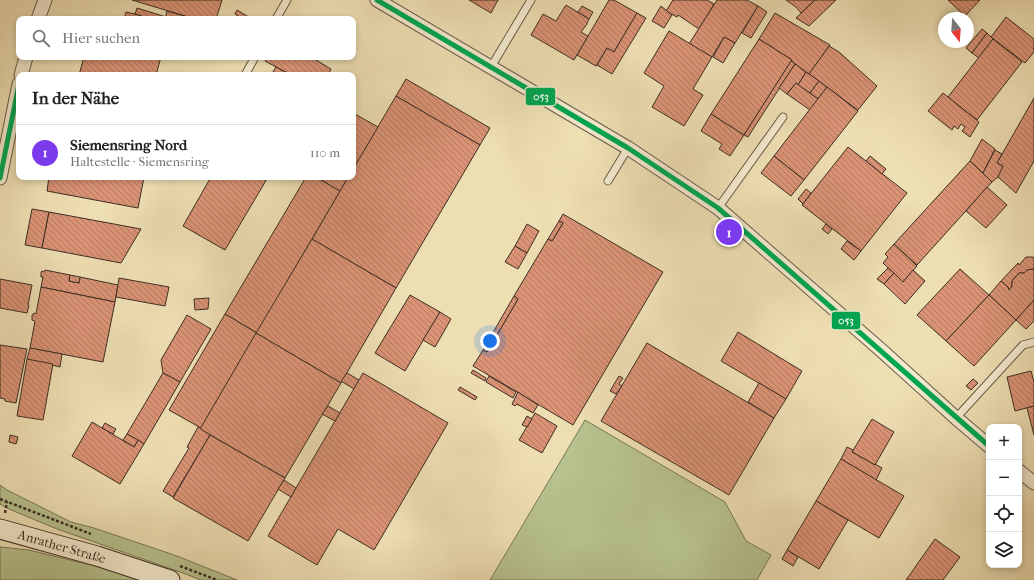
<!DOCTYPE html>
<html lang="de">
<meta charset="utf-8">
<style>
:root{--surface:#fff;--page:#f6f6f6;--text:#222;--muted:#767676;--line:#e0e0e0;--accent:#7c3aed}
body{margin:0;font-family:"IM FELL French Canon",serif;background:var(--page);color:var(--text)}
.controls{position:absolute;right:12px;bottom:12px;display:grid;overflow:hidden;border-radius:8px;box-shadow:0 2px 6px #0003}
.controls button{width:36px;height:36px;display:grid;place-items:center;padding:0;border:0;border-bottom:1px solid var(--line);background:var(--surface);color:var(--text);font:20px sans-serif}
.compass{position:absolute;left:938px;top:12px;width:36px;height:36px;border-radius:50%;background:var(--surface);box-shadow:0 2px 6px #0003;rotate:163deg}
.you{position:absolute;left:490px;top:341px;width:14px;height:14px;margin:-10px;border:3px solid #fff;border-radius:50%;background:#1a73e8;box-shadow:0 0 0 6px #1a73e833}
.badge{display:grid;place-items:center;width:26px;height:26px;border-radius:50%;background:var(--accent);color:#fff;font-size:13px;font-weight:700}
.pin{position:absolute;translate:-50% -50%;border:2px solid #fff;box-shadow:0 1px 4px #0006}
.list{margin:0;padding:0;list-style:none}
h2{display:flex;justify-content:space-between;align-items:center;height:52px;margin:0;padding:0 16px;font-size:17px}
h2 small{font-size:13px;font-weight:400;color:var(--muted)}
.list li{display:grid;grid-template-columns:26px 1fr auto;gap:12px;align-items:center;box-sizing:border-box;height:56px;padding:0 16px;border-top:1px solid var(--line)}
.list b{display:block;font-size:15px;white-space:nowrap}
.list p{margin:0;font-size:13px;white-space:nowrap;color:var(--muted)}
.list em{font-size:13px;font-style:normal;color:var(--muted)}
.icon{flex:none;width:22px;height:22px;fill:none;stroke:currentColor;stroke-width:2;stroke-linecap:round;stroke-linejoin:round}
.map{position:relative;flex:none;width:1034px;height:580px;overflow:hidden}
.search{position:absolute;background:var(--surface);box-shadow:0 2px 6px #0003;left:16px;top:16px;width:340px;height:44px;display:flex;align-items:center;gap:10px;box-sizing:border-box;padding:0 14px;border-radius:8px;color:var(--muted);font-size:15px}
.panel{position:absolute;background:var(--surface);box-shadow:0 2px 6px #0003;left:16px;top:72px;width:340px;height:108px;border-radius:8px}
.map>svg:first-child{display:block}
.green{fill:#b7c28e;stroke:#7a7858}
.building{fill:url(#building-back-hatch);stroke:#3d2e23}
.lines{fill:none;stroke-linecap:round;stroke-linejoin:round}
.lane-casing{stroke:#695a47;stroke-width:9}
.street-casing{stroke:#695a47;stroke-width:15}
.secondary-casing{stroke:#3d2e23;stroke-width:21}
.path{stroke:#3d2e23;stroke-width:2.5;stroke-dasharray:3 2;stroke-linecap:butt}
.lane{stroke:#f4eace;stroke-width:7}
.street{stroke:#f4eace;stroke-width:13}
.secondary{stroke:#f4eace;stroke-width:19}
.bus-1-casing{stroke:#f4eace;stroke-width:8}
.bus-1{stroke:#00a651;stroke-width:5}
.labels{text-anchor:middle;stroke-width:3.5;stroke-linejoin:round;paint-order:stroke}
.street-label{font-size:13px;fill:#3d2e23;stroke:#f4eace}
.line-badge{stroke:#f4eace;stroke-width:1.5}
.badge-label{font-size:11px;text-anchor:middle;font-weight:bold;fill:#fff}
</style>
<div class="map">
<svg width="1034" height="580" viewBox="0 0 1034 580">
<defs>
<pattern id="building-back-hatch" width="6" height="6" patternUnits="userSpaceOnUse"><rect width="6" height="6" fill="#da9375"/><path d="M-1 5l2 2M0 0l6 6M5-1l2 2" fill="none" stroke="#b27860"/></pattern>
</defs>
<rect width="100%" height="100%" fill="#eedfb3"/>
<filter id="stains"><feTurbulence type="fractalNoise" baseFrequency=".005" numOctaves="4"/><feColorMatrix values="0 0 0 0 .2 0 0 0 0 .09 0 0 0 0 .02 0 0 0 .5 -.17"/></filter>
<radialGradient id="worn" r=".72"><stop offset=".6" stop-color="#630" stop-opacity="0"/><stop offset="1" stop-color="#630" stop-opacity=".3"/></radialGradient>
<g class="green">
<path d="M585,420L725,502L746,541L771,555L757,580H490Z"/>
<path d="M0,485L7,490L71,522L94,528L177,556L237,580H201L183,573L57,529L9,509L0,504Z"/>
<path d="M0,547L29,550L136,576L147,580H0Z"/>
</g>
<g class="building">
<path d="M132,0H222L216,19H195Z"/>
<path d="M469,0H498L491,13Z"/>
<path d="M609,0H614L637,13L614,52L607,48L596,66L577,55Z"/>
<path d="M673,0H707L714,4L699,29L678,15L677,17L666,11Z"/>
<path d="M717,0H747L758,6L735,43L724,37L712,57L689,44Z"/>
<path d="M786,0H815L801,13L796,7Z"/>
<path d="M815,0H836L809,26L796,18Z"/>
<path d="M948,0H980L965,16Z"/>
<path d="M566,5L589,19L587,23V24L581,32L588,36L574,60L531,35L543,14L556,21Z"/>
<path d="M582,6L593,12L589,19L578,12Z"/>
<path d="M661,6L672,15L664,28L652,21Z"/>
<path d="M758,6L767,12L751,38L742,33Z"/>
<path d="M137,8L166,17L165,19H150L135,14Z"/>
<path d="M237,10L252,19H243L235,14Z"/>
<path d="M167,11L195,19H165Z"/>
<path d="M126,12L135,14L150,19H124Z"/>
<path d="M637,13L646,18L612,74L597,65L607,48L614,52Z"/>
<path d="M775,13L830,45L809,74L791,61L792,60L759,39Z"/>
<path d="M1006,17L1034,39V52L1025,63L991,37Z"/>
<path d="M982,29L987,33L972,53L966,48Z"/>
<path d="M669,31L712,57L693,89L703,95L684,126L652,107L664,86L644,73Z"/>
<path d="M987,33L993,39L979,58L972,53Z"/>
<path d="M724,37L735,43L723,63L713,57Z"/>
<path d="M759,39L792,60L744,135L711,114Z"/>
<path d="M993,39L1022,62L977,120L948,97Z"/>
<path d="M829,46L839,52L877,86L858,110L809,74Z"/>
<path d="M84,57H161L156,75H79Z"/>
<path d="M268,57H311L331,69L328,75H291L265,61Z"/>
<path d="M791,61L795,64L748,137L744,135Z"/>
<path d="M795,64L806,72L798,85L796,83L787,94L779,88Z"/>
<path d="M276,67L291,75H271Z"/>
<path d="M806,72L819,81L810,93L798,85Z"/>
<path d="M406,79L490,128L480,145L396,96Z"/>
<path d="M819,81L827,87L818,99L810,93Z"/>
<path d="M796,83L818,99L810,110L787,94Z"/>
<path d="M827,87L858,111L804,180L774,156Z"/>
<path d="M943,93L979,122L970,137L962,131L965,127L961,124L958,129L954,126L952,130L928,111Z"/>
<path d="M396,96L480,145L396,288L312,239L348,177H353V169Z"/>
<path d="M1034,98V161L1016,193L997,176L1003,166L997,163Z"/>
<path d="M353,113L378,127L353,169Z"/>
<path d="M711,114L744,135L730,156L719,149L722,144L701,131Z"/>
<path d="M982,139L995,149L983,173L970,161Z"/>
<path d="M848,147L907,193L861,251L802,205Z"/>
<path d="M995,150L1002,154L997,163L1003,166L998,177L992,182L983,173Z"/>
<path d="M774,156L804,180L791,196L761,173Z"/>
<path d="M870,156L886,169L882,174L866,161Z"/>
<path d="M970,161L992,182L917,265L894,244Z"/>
<path d="M49,177H144L138,208L47,191Z"/>
<path d="M211,177H268L225,250L183,226Z"/>
<path d="M306,177H316L340,191L257,333L225,314Z"/>
<path d="M316,177H348L340,191Z"/>
<path d="M987,187L1007,205L986,228L966,211Z"/>
<path d="M806,189L811,193L803,204L798,199Z"/>
<path d="M32,209L49,212L42,248L25,245Z"/>
<path d="M49,212L141,229L121,263L42,248Z"/>
<path d="M563,214L663,272L573,425L473,366L483,350L487,352L518,299L514,296L548,239L552,241L563,223L559,221Z"/>
<path d="M559,221L563,223L552,241L548,239Z"/>
<path d="M527,224L539,231L527,253L515,246Z"/>
<path d="M826,224L832,229L828,234L822,229Z"/>
<path d="M312,239L396,288L341,383L256,333Z"/>
<path d="M847,241L861,251L854,260L841,249Z"/>
<path d="M894,244L917,266L903,282L883,263L888,257L885,254Z"/>
<path d="M515,246L527,253L518,269L505,262Z"/>
<path d="M1026,257H1033L1034,258V269L1027,270L1024,273H1019L1012,281V286L1009,290L1008,287L1001,281L1018,263L1019,265Z"/>
<path d="M888,268L894,273L884,284L877,279Z"/>
<path d="M960,269L989,295L946,341L917,315Z"/>
<path d="M1034,269V300L1016,320L989,295L1001,281L1008,287L1009,290L1012,286V281L1019,273H1024L1027,270Z"/>
<path d="M45,270L70,275L69,281L79,283L80,277L118,285L115,302L41,287L43,277H41V272L42,271L44,272Z"/>
<path d="M913,270L925,281L905,304L884,284L894,273L903,282Z"/>
<path d="M70,275L80,277L79,283L69,281Z"/>
<path d="M119,278L169,287L165,306L116,297Z"/>
<path d="M0,279L32,285L28,305H29L27,313L0,308Z"/>
<path d="M41,287L115,302L103,362L30,348L35,321L32,320V315L34,313L36,314Z"/>
<path d="M410,295L440,312L405,371L375,353Z"/>
<path d="M989,295L1016,320L974,366L946,341Z"/>
<path d="M514,296L518,299L487,352L483,350Z"/>
<path d="M209,298L208,309L195,310L194,299Z"/>
<path d="M1034,300V321L1026,329L1016,320Z"/>
<path d="M440,312L451,319L435,347L423,340Z"/>
<path d="M225,314L257,333L201,428L169,410Z"/>
<path d="M187,315L211,329L180,382L163,373L161,360Z"/>
<path d="M738,332L802,371L786,399L721,361Z"/>
<path d="M256,333L341,383L285,478L200,429Z"/>
<path d="M647,343L774,418L729,495L601,421Z"/>
<path d="M0,345L27,349L16,403L5,401V399L0,398Z"/>
<path d="M30,348L62,354L60,367L27,359Z"/>
<path d="M27,359L53,364L43,420L17,416Z"/>
<path d="M473,370L486,378L485,381L471,373Z"/>
<path d="M1031,371L1034,382V406L1015,411L1007,377Z"/>
<path d="M163,373L180,382L144,444L127,434Z"/>
<path d="M347,373L359,380L354,389L341,381Z"/>
<path d="M363,373L448,423L374,550L338,529L317,565L268,536Z"/>
<path d="M489,376L516,392L513,398L486,382Z"/>
<path d="M619,376L623,378L619,384L622,386L616,394L610,391Z"/>
<path d="M973,379L978,383L971,390L966,386Z"/>
<path d="M759,383L786,399L774,418L748,402Z"/>
<path d="M460,387L477,397L475,400L458,390Z"/>
<path d="M518,392L538,405L533,413L517,404L515,406L512,404Z"/>
<path d="M328,406L340,413L335,421L322,414Z"/>
<path d="M1034,406V435L1027,408Z"/>
<path d="M535,413L557,426L542,453L519,440Z"/>
<path d="M527,416L532,419L527,427L522,425Z"/>
<path d="M872,419L894,432L875,465L852,452Z"/>
<path d="M92,422L134,447L138,440L144,444L120,484L72,456Z"/>
<path d="M105,423L116,429L113,434L102,428Z"/>
<path d="M198,427L210,435L173,497L163,491L189,448L187,447Z"/>
<path d="M127,434L138,440L134,447L123,440Z"/>
<path d="M10,435L18,437L16,444L9,442Z"/>
<path d="M210,435L285,478L248,541L173,498Z"/>
<path d="M847,447L853,450L852,452L875,465V464L882,468L876,480L841,459Z"/>
<path d="M841,459L904,496L879,538L816,501Z"/>
<path d="M284,480L296,488L291,497L278,489Z"/>
<path d="M816,501L848,520L819,569L787,550Z"/>
<path d="M935,539L960,557L943,580H906Z"/>
<path d="M787,550L798,557L793,566L782,559Z"/>
</g>
<g class="lines">
<defs>
<g id="lane">
<path d="M276,19L287,0"/>
<path d="M491,67L531,0"/>
<path d="M245,75L255,57"/>
<path d="M608,181L628,148"/>
<path d="M718,208L783,117"/>
<path d="M956,418L1023,345L1034,342"/>
</g>
<g id="street">
<path d="M377,0L628,148L718,208L881,350L956,418L989,446"/>
<path d="M38,19L45,0"/>
<path d="M21,75L26,57"/>
<path d="M0,178L19,84"/>
<path d="M1019,471L1034,483"/>
</g>
<path id="secondary" d="M0,529L97,556L170,580"/>
</defs>
<use href="#lane" class="lane-casing"/>
<use href="#street" class="street-casing"/>
<use href="#secondary" class="secondary-casing"/>
<g class="path">
<path d="M0,499L91,534"/>
<path d="M5,513L7,502"/>
<path d="M180,566L217,580"/>
</g>
<use href="#lane" class="lane"/>
<use href="#street" class="street"/>
<use href="#secondary" class="secondary"/>
<defs>
<g id="bus-1">
<path d="M377,0L628,148L718,208L989,446"/>
<path d="M0,178L19,84"/>
</g>
</defs>
<use href="#bus-1" class="bus-1-casing"/>
<use href="#bus-1" class="bus-1"/>
</g>
<g class="labels">
<g class="street-label">
<text transform="translate(62 546) rotate(16)" y="5">Anrather Straße</text>
</g>
</g>
<g class="line-badge">
<rect x="525" y="87" width="31" height="19" rx="4" fill="#00a651"/>
<rect x="831" y="311" width="30" height="19" rx="4" fill="#00a651"/>
</g>
<g class="badge-label">
<text x="541" y="100">053</text>
<text x="846" y="324">053</text>
</g>
<rect width="100%" height="100%" filter="url(#stains)"/>
<rect width="100%" height="100%" fill="url(#worn)"/>
</svg>
<div class="controls">
<button>+</button>
<button>−</button>
<button><svg class="icon" aria-label="locate" viewBox="0 0 24 24"><circle cx="12" cy="12" r="6"/><path d="M12 2v4M12 18v4M2 12h4M18 12h4"/></svg></button>
<button><svg class="icon" aria-label="layers" viewBox="0 0 24 24"><path d="M12 4l9 5-9 5-9-5zM3 14l9 5 9-5"/></svg></button>
</div>
<svg class="compass" viewBox="-18 -18 36 36"><path d="M0-13l5 13h-10z" fill="#e53935"/><path d="M0 13l5-13h-10z" fill="#767676"/></svg>
<div class="you"></div>
<div class="pin badge" style="left:729px;top:232px">1</div>
<div class="search"><svg class="icon" aria-label="search" viewBox="0 0 24 24"><circle cx="10" cy="10" r="6"/><path d="M15 15l6 6"/></svg>Hier suchen</div>
<section class="panel">
<h2>In der Nähe<small></small></h2>
<ul class="list">
<li><span class="badge">1</span><div><b>Siemensring Nord</b><p>Haltestelle · Siemensring</p></div><em>110 m</em></li>
</ul>
</section>
</div>
